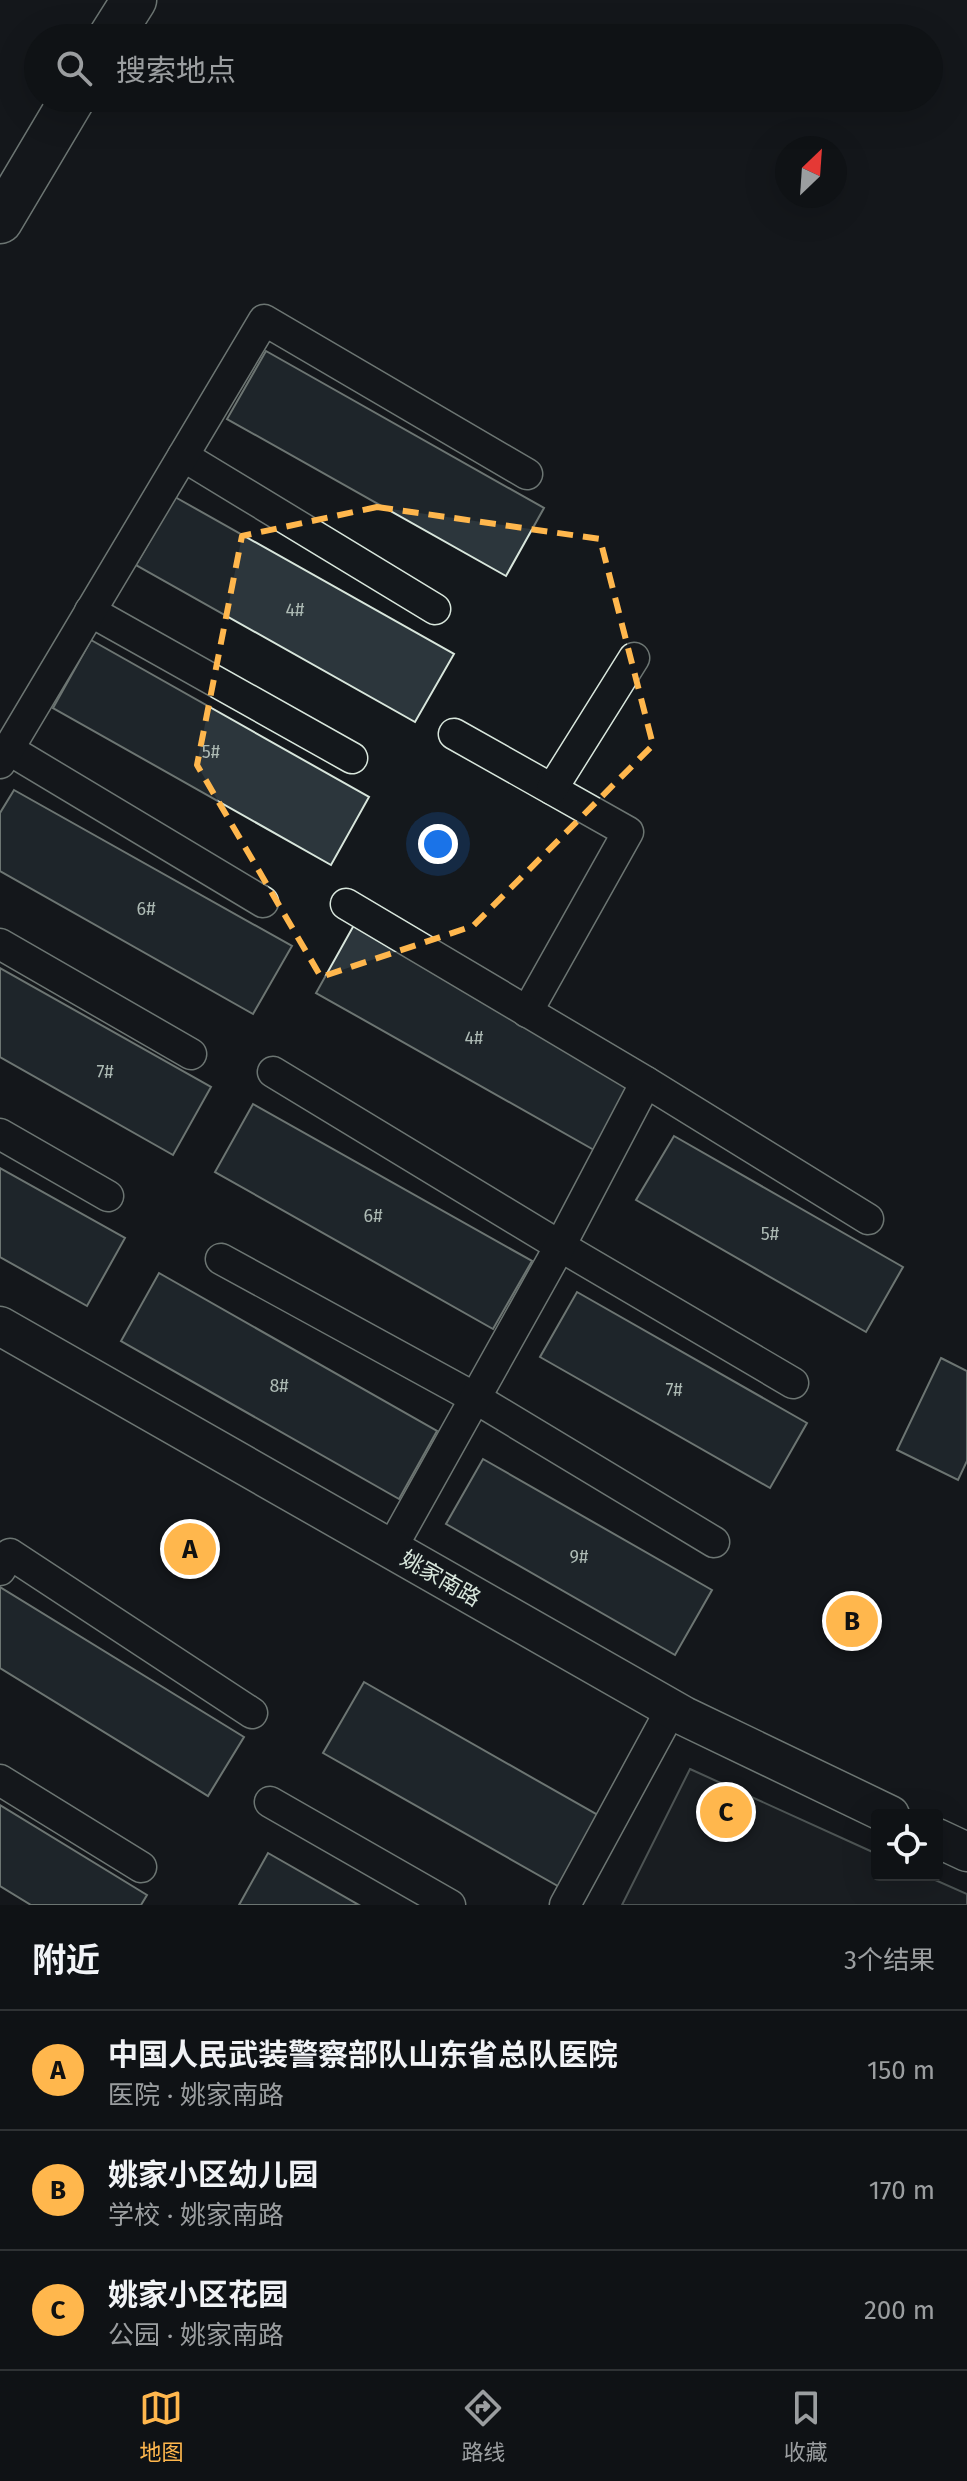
<!DOCTYPE html>
<html lang="zh">
<meta charset="utf-8">
<style>
:root{--surface:#0f1215;--page:#181b1e;--text:#f1f3f6;--muted:#9b9ea0;--line:#2f3234;--accent:#ffb74d}
body{margin:0;font-family:"Fira Sans","Noto Sans SC",sans-serif;background:var(--page);color:var(--text)}
.controls{position:absolute;right:24px;bottom:24px;display:grid;overflow:hidden;border-radius:8px;box-shadow:0 8px 32px #0002}
.controls button{width:72px;height:72px;display:grid;place-items:center;padding:0;border:0;border-bottom:2px solid var(--line);background:var(--surface);color:var(--text);font:40px sans-serif}
.compass{position:absolute;left:775px;top:136px;width:72px;height:72px;border-radius:50%;background:var(--surface);box-shadow:0 8px 32px #0002;rotate:25deg}
.you{position:absolute;left:438px;top:844px;width:28px;height:28px;margin:-20px;border:6px solid #fff;border-radius:50%;background:#1a73e8;box-shadow:0 0 0 12px #1a73e833}
.badge{display:grid;place-items:center;width:52px;height:52px;border-radius:50%;background:var(--accent);color:#111;font-size:26px;font-weight:700}
.pin{position:absolute;translate:-50% -50%;border:4px solid #fff;box-shadow:0 2px 8px #0006}
.list{margin:0;padding:0;list-style:none}
h2{display:flex;justify-content:space-between;align-items:center;height:104px;margin:0;padding:0 32px;font-size:34px}
h2 small{font-size:26px;font-weight:400;color:var(--muted)}
.list li{display:grid;grid-template-columns:52px 1fr auto;gap:24px;align-items:center;box-sizing:border-box;height:120px;padding:0 32px;border-top:2px solid var(--line)}
.list b{display:block;font-size:30px;white-space:nowrap}
.list p{margin:0;font-size:26px;white-space:nowrap;color:var(--muted)}
.list em{font-size:26px;font-style:normal;color:var(--muted)}
.icon{flex:none;width:44px;height:44px;fill:none;stroke:currentColor;stroke-width:2;stroke-linecap:round;stroke-linejoin:round}
.map{position:relative;flex:none;width:967px;height:1905px;overflow:hidden}
.search{position:absolute;background:var(--surface);box-shadow:0 8px 32px #0002;left:24px;right:24px;top:24px;height:88px;display:flex;align-items:center;gap:20px;box-sizing:border-box;padding:0 28px;border-radius:44px;color:var(--muted);font-size:30px}
.sheet{height:464px;background:var(--surface)}
nav{display:flex;justify-content:space-around;align-items:center;box-sizing:border-box;height:112px;border-top:2px solid var(--line);background:var(--surface);font-size:22px;color:var(--muted)}
nav a{display:grid;justify-items:center;gap:4px}
nav .on{color:var(--accent)}
.map>svg:first-child{display:block}
.green{fill:#202428;stroke:#939e99;stroke-width:2}
.building{fill:#2c363c;stroke:#d8e6dc;stroke-width:2}
.lines{fill:none;stroke-linecap:round;stroke-linejoin:round}
.minor-casing{stroke:#d8e6dc;stroke-width:33}
.tertiary-casing{stroke:#d8e6dc;stroke-width:41}
.secondary-casing{stroke:#d8e6dc;stroke-width:47}
.minor{stroke:#14181c;stroke-width:30}
.tertiary{stroke:#14181c;stroke-width:38}
.secondary{stroke:#14181c;stroke-width:44}
.marked{fill:none;stroke:#ffb74d;stroke-width:6;stroke-dasharray:16 10;stroke-linejoin:round}
.labels{text-anchor:middle;stroke-width:6;stroke-linejoin:round;paint-order:stroke}
.number-label{font-size:18px;fill:#adbab4}
.street-label{font-size:22px;fill:#d8e6dc;stroke:#14181c}
</style>
<div class="map">
<svg width="967" height="1905" viewBox="0 0 967 1905">
<rect width="100%" height="100%" fill="#14181c"/>
<path class="green" d="M690,1769L877,1854V1875H924L967,1894V1905H622Z"/>
<g class="building">
<path d="M266,351L544,508L506,576L227,419Z"/>
<path d="M175,497L454,654L415,722L136,565Z"/>
<path d="M91,640L369,797L331,865L53,708Z"/>
<path d="M14,790L292,946L253,1014L0,871V813Z"/>
<path d="M354,925L633,1082L594,1150L316,993Z"/>
<path d="M0,968L211,1087L173,1155L0,1057Z"/>
<path d="M253,1104L532,1261L493,1329L215,1172Z"/>
<path d="M674,1136L903,1267L866,1332L636,1200Z"/>
<path d="M0,1168L125,1238L87,1306L0,1257Z"/>
<path d="M159,1273L437,1431L399,1499L121,1341Z"/>
<path d="M577,1292L807,1423L770,1488L540,1357Z"/>
<path d="M941,1358L967,1371V1461L958,1480L897,1450Z"/>
<path d="M483,1459L712,1590L675,1655L446,1524Z"/>
<path d="M0,1587L244,1737L208,1796L0,1668Z"/>
<path d="M364,1682L603,1818L563,1889L323,1753Z"/>
<path d="M0,1805L147,1895L141,1905H31L0,1886Z"/>
<path d="M268,1853L359,1905H239Z"/>
</g>
<g class="lines">
<defs>
<g id="minor">
<path d="M183,456L435,609"/>
<path d="M90,611L352,758"/>
<path d="M454,734L628,832L527,1012"/>
<path d="M8,749L263,902"/>
<path d="M0,763L264,320L527,474"/>
<path d="M552,789L634,658"/>
<path d="M346,904L646,1082L868,1219"/>
<path d="M0,944L191,1054"/>
<path d="M273,1072L560,1246L793,1383"/>
<path d="M0,1134L108,1196"/>
<path d="M221,1259L475,1398L714,1542"/>
<path d="M391,1549L560,1246L646,1082"/>
<path d="M0,1570L10,1554L252,1713"/>
<path d="M0,1780L141,1867"/>
<path d="M270,1802L450,1905"/>
<path d="M565,1905L672,1708"/>
</g>
<g id="tertiary">
<path d="M0,1326L684,1716L890,1815"/>
<path d="M937,1838L967,1852"/>
</g>
<g id="secondary">
<path d="M110,38L134,0"/>
<path d="M0,221L73,98"/>
</g>
</defs>
<use href="#minor" class="minor-casing"/>
<use href="#tertiary" class="tertiary-casing"/>
<use href="#secondary" class="secondary-casing"/>
<use href="#minor" class="minor"/>
<use href="#tertiary" class="tertiary"/>
<use href="#secondary" class="secondary"/>
</g>
<path d="M0 0H967V1905H0ZM377,507L600,539L653,745L473,926L321,977L197,765L242,536Z" fill="#14181c" fill-opacity=".55" fill-rule="evenodd"/>
<path class="marked" d="M377,507L600,539L653,745L473,926L321,977L197,765L242,536Z"/>
<g class="labels">
<g class="number-label">
<text x="295" y="616">4#</text>
<text x="211" y="758">5#</text>
<text x="146" y="915">6#</text>
<text x="474" y="1044">4#</text>
<text x="105" y="1078">7#</text>
<text x="373" y="1222">6#</text>
<text x="770" y="1240">5#</text>
<text x="279" y="1392">8#</text>
<text x="674" y="1396">7#</text>
<text x="579" y="1563">9#</text>
</g>
<g class="street-label">
<text transform="translate(441 1578) rotate(30)" y="8">姚家南路</text>
</g>
</g>
</svg>
<div class="controls">
<button><svg class="icon" aria-label="locate" viewBox="0 0 24 24"><circle cx="12" cy="12" r="6"/><path d="M12 2v4M12 18v4M2 12h4M18 12h4"/></svg></button>
</div>
<svg class="compass" viewBox="-18 -18 36 36"><path d="M0-13l5 13h-10z" fill="#e53935"/><path d="M0 13l5-13h-10z" fill="#9b9ea0"/></svg>
<div class="you"></div>
<div class="pin badge" style="left:190px;top:1549px">A</div>
<div class="pin badge" style="left:852px;top:1621px">B</div>
<div class="pin badge" style="left:726px;top:1812px">C</div>
<div class="search"><svg class="icon" aria-label="search" viewBox="0 0 24 24"><circle cx="10" cy="10" r="6"/><path d="M15 15l6 6"/></svg>搜索地点</div>
</div>
<section class="sheet">
<h2>附近<small>3个结果</small></h2>
<ul class="list">
<li><span class="badge">A</span><div><b>中国人民武装警察部队山东省总队医院</b><p>医院 · 姚家南路</p></div><em>150 m</em></li>
<li><span class="badge">B</span><div><b>姚家小区幼儿园</b><p>学校 · 姚家南路</p></div><em>170 m</em></li>
<li><span class="badge">C</span><div><b>姚家小区花园</b><p>公园 · 姚家南路</p></div><em>200 m</em></li>
</ul>
</section>
<nav>
<a class="on"><svg class="icon" aria-label="map" viewBox="0 0 24 24"><path d="M3 6l6-2 6 2 6-2v14l-6 2-6-2-6 2zM9 4v14M15 6v14"/></svg>地图</a>
<a><svg class="icon" aria-label="directions" viewBox="0 0 24 24"><path d="M12 3l9 9-9 9-9-9zM9 14v-3h6M13 9l2 2-2 2"/></svg>路线</a>
<a><svg class="icon" aria-label="saved" viewBox="0 0 24 24"><path d="M7 4h10v16l-5-4-5 4z"/></svg>收藏</a>
</nav>
